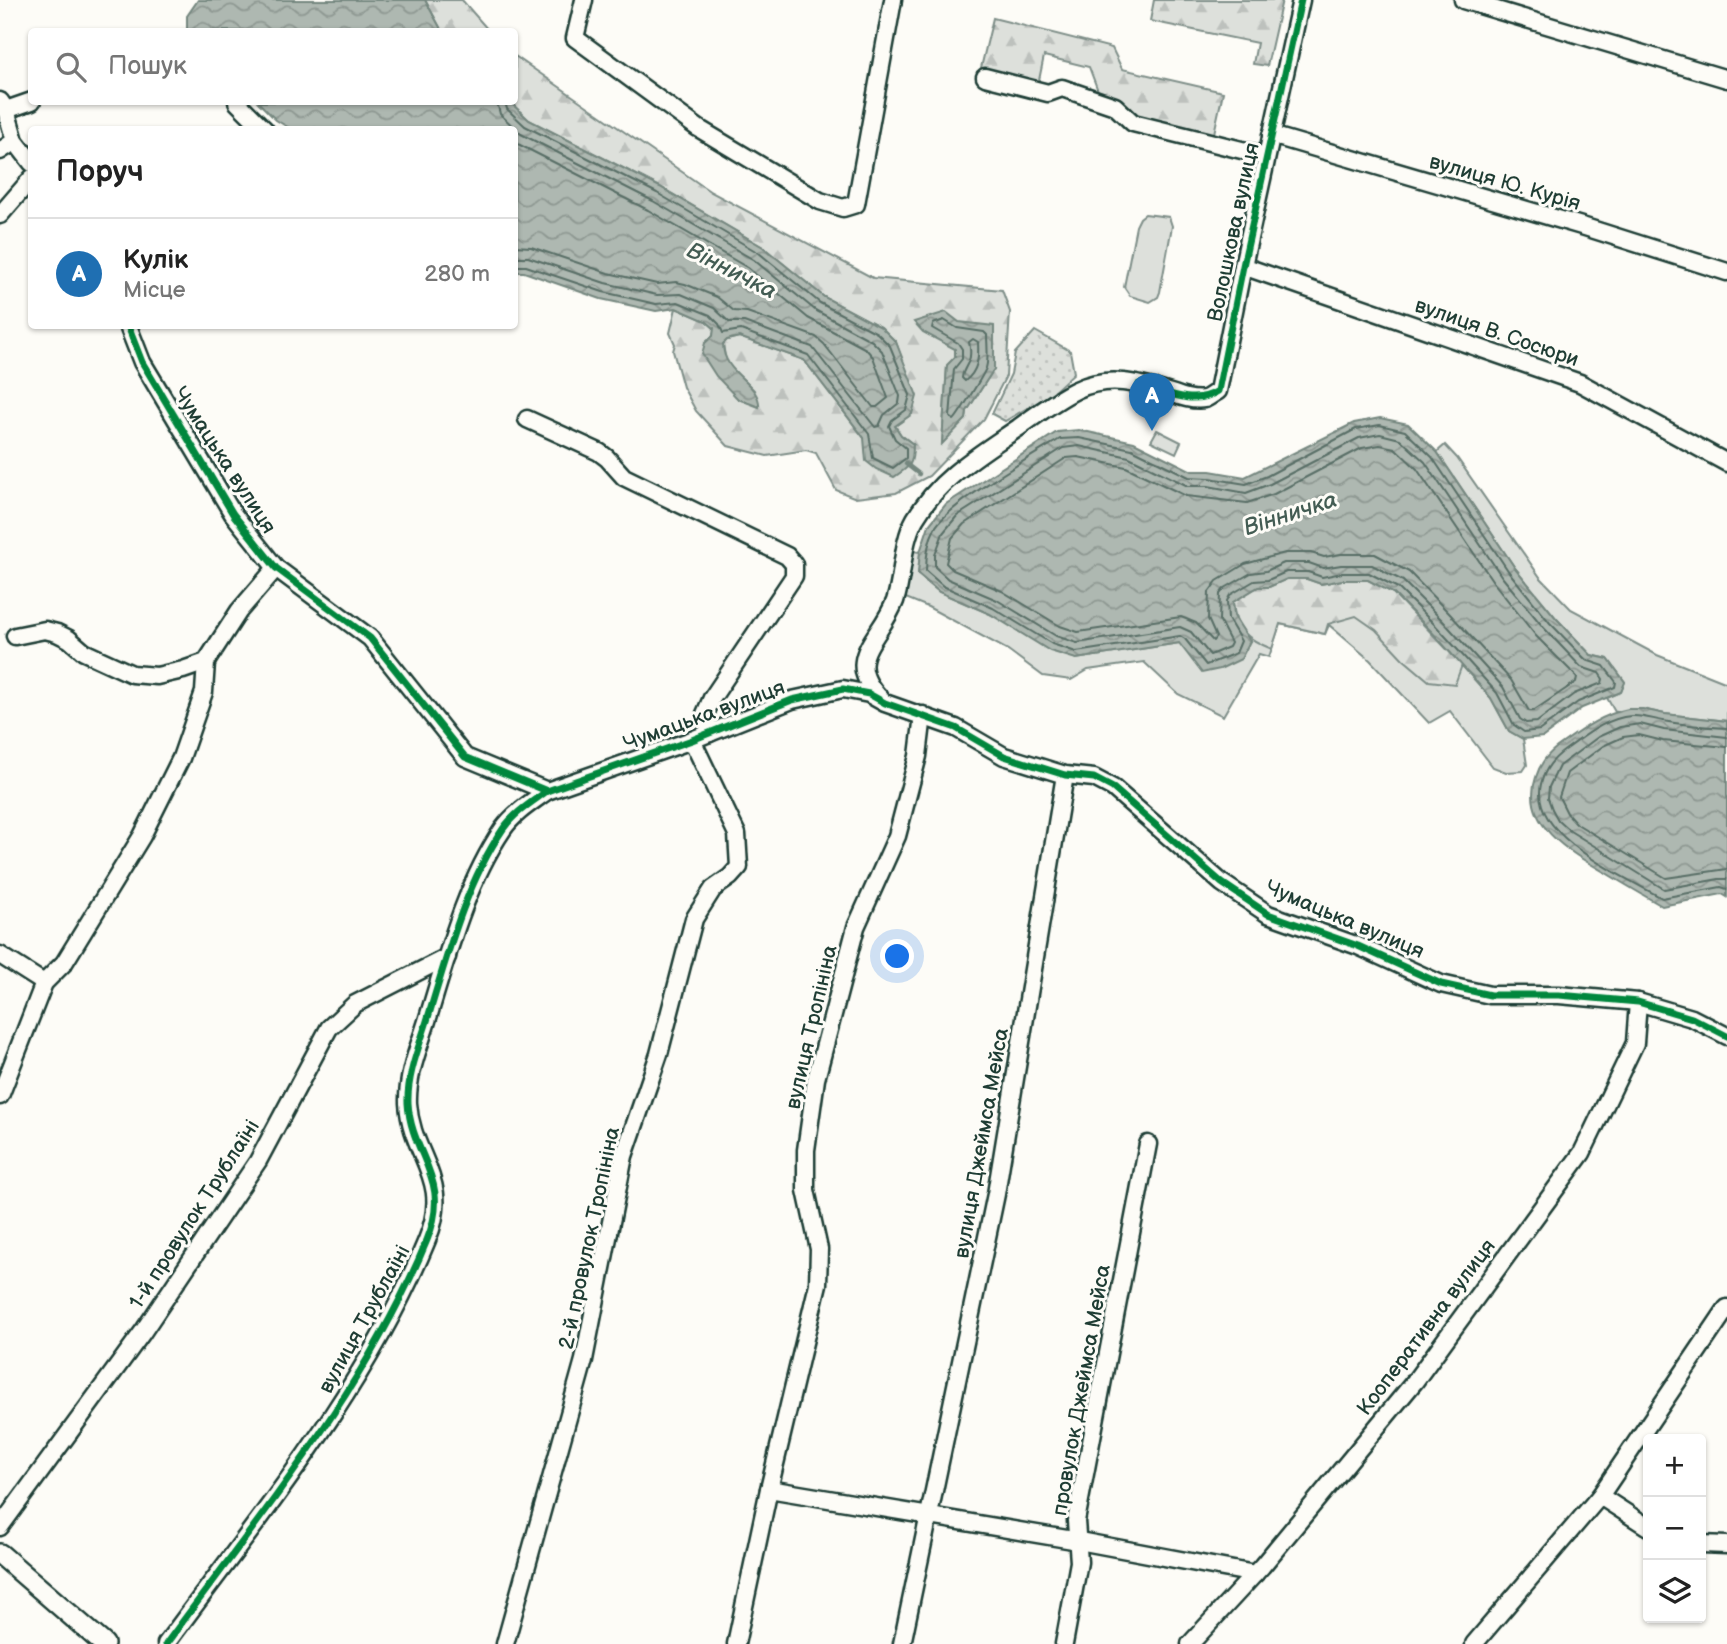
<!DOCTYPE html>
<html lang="uk">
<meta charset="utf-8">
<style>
:root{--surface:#fff;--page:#f2f2f2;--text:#222;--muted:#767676;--line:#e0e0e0;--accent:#1f6fb2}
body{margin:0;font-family:"Balsamiq Sans",sans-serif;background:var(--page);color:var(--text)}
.controls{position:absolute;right:21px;bottom:21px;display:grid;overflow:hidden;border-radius:7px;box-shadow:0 2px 5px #0004}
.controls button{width:63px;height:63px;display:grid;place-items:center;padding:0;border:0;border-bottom:2px solid var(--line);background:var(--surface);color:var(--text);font:35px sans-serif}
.you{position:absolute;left:898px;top:957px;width:24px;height:24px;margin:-18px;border:5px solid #fff;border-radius:50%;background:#1a73e8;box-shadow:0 0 0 10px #1a73e833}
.badge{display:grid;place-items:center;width:46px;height:46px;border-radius:50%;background:var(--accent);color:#fff;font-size:23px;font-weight:700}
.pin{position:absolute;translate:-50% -58px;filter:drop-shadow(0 2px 4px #0008)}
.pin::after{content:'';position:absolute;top:37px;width:24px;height:21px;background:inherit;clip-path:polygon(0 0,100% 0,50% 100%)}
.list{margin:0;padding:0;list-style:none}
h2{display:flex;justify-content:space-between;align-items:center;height:91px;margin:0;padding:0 28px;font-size:30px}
h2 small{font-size:23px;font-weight:400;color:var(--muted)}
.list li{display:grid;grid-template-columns:46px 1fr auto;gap:21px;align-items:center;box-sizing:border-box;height:112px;padding:0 28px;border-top:2px solid var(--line)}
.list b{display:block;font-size:26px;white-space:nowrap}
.list p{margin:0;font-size:23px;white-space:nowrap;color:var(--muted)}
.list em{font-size:23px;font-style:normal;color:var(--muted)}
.icon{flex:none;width:38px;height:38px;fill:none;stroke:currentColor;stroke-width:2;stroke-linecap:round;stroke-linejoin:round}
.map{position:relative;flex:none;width:1727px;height:1644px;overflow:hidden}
.search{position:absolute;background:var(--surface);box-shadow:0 2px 5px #0004;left:28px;top:28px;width:490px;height:77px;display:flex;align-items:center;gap:18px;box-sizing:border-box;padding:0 24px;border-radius:7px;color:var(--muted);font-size:26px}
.panel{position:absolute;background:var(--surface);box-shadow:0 2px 5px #0004;left:28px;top:126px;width:490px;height:203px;border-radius:7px}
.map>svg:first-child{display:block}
.grass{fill:#dde0db;stroke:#7e8e88;stroke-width:2}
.forest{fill:url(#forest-firs);stroke:#7e8e88;stroke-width:2;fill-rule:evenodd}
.park{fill:url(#park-dots);stroke:#7e8e88;stroke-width:2}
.water{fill:url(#water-waves);stroke:#75877f;stroke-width:2}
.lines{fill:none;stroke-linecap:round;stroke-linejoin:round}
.shore{stroke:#586e66;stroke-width:2}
.stream{stroke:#75877f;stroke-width:4.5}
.minor-casing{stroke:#1f3d34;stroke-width:21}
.tertiary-casing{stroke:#1f3d34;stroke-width:24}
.minor{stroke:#fdfcf7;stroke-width:16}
.tertiary{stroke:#fdfcf7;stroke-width:19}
.cycleway-casing{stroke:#fdfcf7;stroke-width:11}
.cycleway{stroke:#00873e;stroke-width:7}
.labels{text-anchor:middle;stroke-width:6;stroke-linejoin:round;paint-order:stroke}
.street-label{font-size:21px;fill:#1f3d34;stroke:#fdfcf7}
.water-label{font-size:23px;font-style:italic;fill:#435c53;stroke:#fdfcf7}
</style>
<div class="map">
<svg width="1727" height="1644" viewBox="0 0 1727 1644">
<defs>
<pattern id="forest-firs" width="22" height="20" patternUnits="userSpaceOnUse" patternTransform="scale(1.75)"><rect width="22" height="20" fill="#dde0db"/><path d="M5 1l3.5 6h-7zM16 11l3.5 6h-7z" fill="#bdc1bd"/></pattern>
<pattern id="park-dots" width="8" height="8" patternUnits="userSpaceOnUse" patternTransform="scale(1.75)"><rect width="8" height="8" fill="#dde0db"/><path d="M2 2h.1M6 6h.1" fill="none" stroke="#bdc1bd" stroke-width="1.8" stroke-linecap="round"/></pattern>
<pattern id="water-waves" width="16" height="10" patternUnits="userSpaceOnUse" patternTransform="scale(1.75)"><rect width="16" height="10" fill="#aeb8b1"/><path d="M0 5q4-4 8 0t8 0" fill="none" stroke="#8d9791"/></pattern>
</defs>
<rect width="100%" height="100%" fill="#fdfcf7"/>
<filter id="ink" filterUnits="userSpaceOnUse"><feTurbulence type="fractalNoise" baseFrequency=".0143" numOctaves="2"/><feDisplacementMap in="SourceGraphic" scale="14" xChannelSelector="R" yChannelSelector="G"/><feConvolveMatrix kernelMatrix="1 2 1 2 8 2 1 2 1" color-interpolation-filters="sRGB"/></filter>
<g filter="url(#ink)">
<g class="grass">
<path d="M1145,214L1169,217L1172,226L1160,292L1158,297L1150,302L1130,296L1124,287L1136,226L1140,218Z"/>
<path d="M1157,430L1181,442L1176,453L1151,441Z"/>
<path d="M1445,445L1457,458L1540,577L1571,609L1657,655L1727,683V721L1665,714L1642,709L1615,712L1607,698L1621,692L1625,682L1608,659L1591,655L1556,618L1515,568L1437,452Z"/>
<path d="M905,550L920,552L918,575L939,592L990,614L1076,659L1180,643L1250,641L1234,616L1269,587L1286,579H1307L1321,584L1342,580L1431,631L1491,698L1509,731L1523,739L1527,765L1523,771L1506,772L1493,767L1450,711L1429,723L1370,660L1329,625L1325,634L1280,624L1269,657L1259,654L1223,716L1178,694L1144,662L1088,670L1071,680L1043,676L1008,650L928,607L906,598L894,602Z"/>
</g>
<g class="forest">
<path d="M425,0H462L489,31H442Z"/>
<path d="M1154,0H1282L1267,66L1253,64L1257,43L1150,21Z"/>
<path d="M993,18L1112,48L1122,69L1223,92L1213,138L1136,119L1100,96L1089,67L1044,56L1038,85L980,72Z"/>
<path d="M515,56L711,192L873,278L1002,290L1010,312L1006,376L984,419L929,476L896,493L856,498L836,490L816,453L806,450L767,456L728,446L696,411L683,387L673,351L675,344L670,333L676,308L706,321L714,328L713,336L705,343L738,399L758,406L754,390L726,363L723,344L727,340L739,337L804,360L864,438L913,444L901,435L895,426L912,414L905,368L896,342L881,327L824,297L763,247L660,187L529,120L510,102H514ZM955,349L994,369L967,411L966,419L942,443L947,366L955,357Z"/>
<path d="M1286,579H1307L1321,584L1342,580H1368L1393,593L1462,665L1455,684L1429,681L1403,659L1376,630L1356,616L1328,624L1325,634L1280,624L1272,649C1247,639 1235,630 1233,602L1258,587H1269Z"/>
</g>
<path class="park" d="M1035,331L1070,351L1074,373L1050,395L1005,421L992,414L1011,374L1015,353Z"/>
<g class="water">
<path d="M198,0H425L442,31H187V16Z"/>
<path d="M258,102H510L529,120L660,187L763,247L824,297L881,327L896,342L917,396L912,414L895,426L901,435L913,444C913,465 911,466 894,477L876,469L866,461L864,438L804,360L739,337L727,340L723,344C723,375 761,383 759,407L738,399L716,376L702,354L705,343L713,336L714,328L706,321L676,308L656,311L601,299L524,272H515L514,130L291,129L276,120Z"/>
<path d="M946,312L959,322L994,326V369L967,411L966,419L942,444L947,365L955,357V349L923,332L914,322Z"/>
<path d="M1380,418L1408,424L1437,452L1515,568L1556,618L1591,655L1608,659L1625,682L1621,692L1582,708L1543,737L1523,739L1509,731L1491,698L1431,631L1393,593L1368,580H1342L1321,584L1307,579H1287L1269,587H1258L1233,602L1234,616L1250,641L1241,659L1220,669L1202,673L1179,643L1076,659L1050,651L990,614L939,592L918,574L920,552L929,525L946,504L1057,432L1079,430L1134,442L1192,471H1210L1245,477L1354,423Z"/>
<path d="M1628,709H1642L1665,714L1727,721V897L1722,894L1662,906C1643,895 1624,884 1606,873C1571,853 1520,825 1536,777C1540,764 1546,756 1557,747C1580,731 1600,715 1628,709Z"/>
</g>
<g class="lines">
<g class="shore">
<path d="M497,102L500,114L521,134L653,201L754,260L815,310L872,341L882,351L900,396L899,403L884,415L879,426L875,427L812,347L744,322H729L714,308L681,294L657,295L605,283L528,257H514"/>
<path d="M505,102L507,109L525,126L657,193L759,253L820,303L877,333L890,346L910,395L906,410L892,420L889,426L895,439L906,448V458L893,468L873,458L869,434L808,355L741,330L723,333L719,324L710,315L678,302L656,304L603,292L526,266H514"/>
<path d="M514,142L648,210L748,268L808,318L866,349L873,357L888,398L877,407H873L824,344L816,337L747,312L734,311L717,297L685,284L676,282L657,284L608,273L531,247L514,246"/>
<path d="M944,320L957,328L984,332L987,335C987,345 989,359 986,368C984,374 957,418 954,420L950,417L954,369L962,359V349L958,343L932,328L933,324Z"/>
<path d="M973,339L978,342C979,358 978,371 965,381L962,378C963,364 974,365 969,342Z"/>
<path d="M1380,425L1405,431L1432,457L1509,572L1550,623L1586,660L1604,666L1616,682L1615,687L1578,702L1540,730L1524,732L1514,725L1497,693L1436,626L1398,588L1369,573H1342L1322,577L1308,572H1286L1268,580L1254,581L1230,595L1227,601L1228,619L1241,641L1236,653L1206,665L1185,639L1180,636L1076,652L1052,644L993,608L943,586L926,571C926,557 928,541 935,528C949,504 1032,456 1060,439L1079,438L1132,449L1189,477L1209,478L1246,484L1267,476L1356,429Z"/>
<path d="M1380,434L1400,439L1425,462L1502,577L1544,628L1581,667L1599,673L1603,679L1602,683L1574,694L1537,722L1526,723L1520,719L1503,687L1442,620L1403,581L1372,565H1341L1323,568L1309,563H1284L1266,571L1251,573L1225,588L1220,594L1219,620L1231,643L1229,647L1210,655L1191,632L1180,627L1077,643L1056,636L997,600L948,579L935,567V555L943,533L957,516L1063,448L1079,446L1129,457L1188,486H1208L1246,493L1270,484L1359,438Z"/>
<path d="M1380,445L1395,448L1417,469L1494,583L1536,636L1577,677L1576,682L1533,711H1529L1511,680L1449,613L1409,572L1375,554H1341L1324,557L1311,553H1285L1245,564L1217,581L1209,592L1208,619L1216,637L1213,641L1196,623L1181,617L1078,632L1060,626L1002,591L953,570L946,563L952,538L964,524L1066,458L1078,457L1126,467L1186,496L1247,503L1274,494L1362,448Z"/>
<path d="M1727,728C1706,727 1683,725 1663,721C1652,719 1642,715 1631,716C1606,718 1585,736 1565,750C1553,759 1545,768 1541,784C1529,836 1625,877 1662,898L1721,887L1727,889"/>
<path d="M1727,737L1664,730L1640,724L1620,727L1598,737L1559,766L1549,787L1548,798L1552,809L1558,820L1570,831L1664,889L1719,879H1727"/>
<path d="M1727,747L1663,741L1639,735L1623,737L1603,746L1567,773L1559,797L1567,813L1577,824L1666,878L1727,869"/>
</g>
<path class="stream" d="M906,464L919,474"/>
<defs>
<g id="minor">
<path d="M584,0L575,38L698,128L820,201L843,208L856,204L893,0"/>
<path d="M1463,0L1727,79"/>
<path d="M985,77L1048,93L1062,88L1115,106L1133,123L1266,156"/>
<path d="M0,101L6,110L15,141L32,163"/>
<path d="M237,102L265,130"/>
<path d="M6,110L32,101"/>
<path d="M1271,135L1585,227L1727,272"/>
<path d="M0,151L15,141"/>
<path d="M0,215L32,178"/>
<path d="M1243,266L1580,383L1727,463"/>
<path d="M128,326L142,362L233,514L276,568L370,638L465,757L547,791L692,740L792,700L843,689L869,694L885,703L956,728L1004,756L1065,775L1094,778L1113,788L1222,883L1268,914L1358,946L1441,984L1490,995H1559L1638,1002L1692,1018L1727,1036"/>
<path d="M527,419L599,452L607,458L624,477L787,556L794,564V576L712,698L705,714L710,733"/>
<path d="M15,636L45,630L57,633L69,639L84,652L132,674L157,676L183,670L206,662L239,611L276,568"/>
<path d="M881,699C841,659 880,640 895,601C904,575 901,544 915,519C939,478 980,454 1018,428C1036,415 1056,400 1076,390C1110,374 1140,384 1174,394C1184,398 1194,401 1205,399C1210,397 1214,393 1218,391L1243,266L1301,0"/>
<path d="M0,955L44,983"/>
<path d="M0,1096L44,983L64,963L142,836L181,758L204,692L206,662"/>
<path d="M769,1489L1079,1541L1255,1574"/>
<path d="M1600,1496L1648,1527"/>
<path d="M0,1527L142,1333L258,1161L329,1028L355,1004L447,957"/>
<path d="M1701,1544L1727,1545"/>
<path d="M166,1644C260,1516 366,1389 427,1240C453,1178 411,1157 408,1103C407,1075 419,1047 427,1021C447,956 465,885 503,829C514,813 532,802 547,791"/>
<path d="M505,1644L584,1360L624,1156L659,1054L694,919L713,889L730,877L739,867L737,834L692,740"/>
<path d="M736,1644L769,1489L818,1284L819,1249L806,1190V1150L816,1079L856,927L897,836L918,756L923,715"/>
<path d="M902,1644L996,1194L1065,775"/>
<path d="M1064,1644L1079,1562L1076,1521L1148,1144"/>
<path d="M1190,1644L1262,1566L1415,1381L1582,1153L1635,1043L1638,1002"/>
<path d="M1474,1644L1600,1496L1727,1308"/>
</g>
<path id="tertiary" d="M0,1554L104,1644"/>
</defs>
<use href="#minor" class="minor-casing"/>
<use href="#tertiary" class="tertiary-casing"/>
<use href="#minor" class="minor"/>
<use href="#tertiary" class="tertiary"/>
<defs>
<g id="cycleway">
<path d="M128,326L142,362L233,514L276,568L370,638L465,757L547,791L692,740L792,700L843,689L869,694L885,703L956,728L1004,756L1065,775L1094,778L1113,788L1222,883L1268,914L1358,946L1441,984L1490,995H1559L1638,1002L1692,1018L1727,1036"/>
<path d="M1139,384C1166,392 1193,407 1218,391L1243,266L1301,0"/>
<path d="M166,1644C260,1516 366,1389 427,1240C453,1178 411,1157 408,1103C407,1075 419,1047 427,1021C447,956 465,885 503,829C514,813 532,802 547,791"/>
</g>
</defs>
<use href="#cycleway" class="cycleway-casing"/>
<use href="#cycleway" class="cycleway"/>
</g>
</g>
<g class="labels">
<g class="street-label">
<text transform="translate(1505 182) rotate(16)" y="7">вулиця Ю. Курія</text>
<text transform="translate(1233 232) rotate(-78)" y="7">Волошкова вулиця</text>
<text transform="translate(1497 332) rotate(19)" y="7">вулиця В. Сосюри</text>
<text transform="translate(225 460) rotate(57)" y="7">Чумацька вулиця</text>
<text transform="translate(704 715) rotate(-20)" y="7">Чумацька вулиця</text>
<text transform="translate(1345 919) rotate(23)" y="7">Чумацька вулиця</text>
<text transform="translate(811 1027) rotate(-77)" y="7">вулиця Тропініна</text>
<text transform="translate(981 1143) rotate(-80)" y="7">вулиця Джеймса Мейса</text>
<text transform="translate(194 1214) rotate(-57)" y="7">1-й провулок Трублаїні</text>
<text transform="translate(589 1238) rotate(-78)" y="7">2-й провулок Тропініна</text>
<text transform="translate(364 1319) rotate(-61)" y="7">вулиця Трублаїні</text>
<text transform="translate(1426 1327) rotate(-53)" y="7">Кооперативна вулиця</text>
<text transform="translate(1081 1390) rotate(-80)" y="7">провулок Джеймса Мейса</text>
</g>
<g class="water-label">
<text transform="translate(732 270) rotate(27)" y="8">Вінничка</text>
<text transform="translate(1290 513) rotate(-18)" y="8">Вінничка</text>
</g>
</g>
</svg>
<div class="controls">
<button>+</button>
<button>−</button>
<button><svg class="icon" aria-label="layers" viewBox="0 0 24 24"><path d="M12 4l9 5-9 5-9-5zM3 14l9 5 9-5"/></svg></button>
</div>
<div class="you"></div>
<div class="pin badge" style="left:1152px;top:431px">A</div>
<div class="search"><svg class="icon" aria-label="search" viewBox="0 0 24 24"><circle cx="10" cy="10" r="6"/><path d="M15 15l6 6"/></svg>Пошук</div>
<section class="panel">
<h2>Поруч<small></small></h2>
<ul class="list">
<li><span class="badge">A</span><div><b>Кулік</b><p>Місце</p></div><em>280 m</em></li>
</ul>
</section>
</div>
